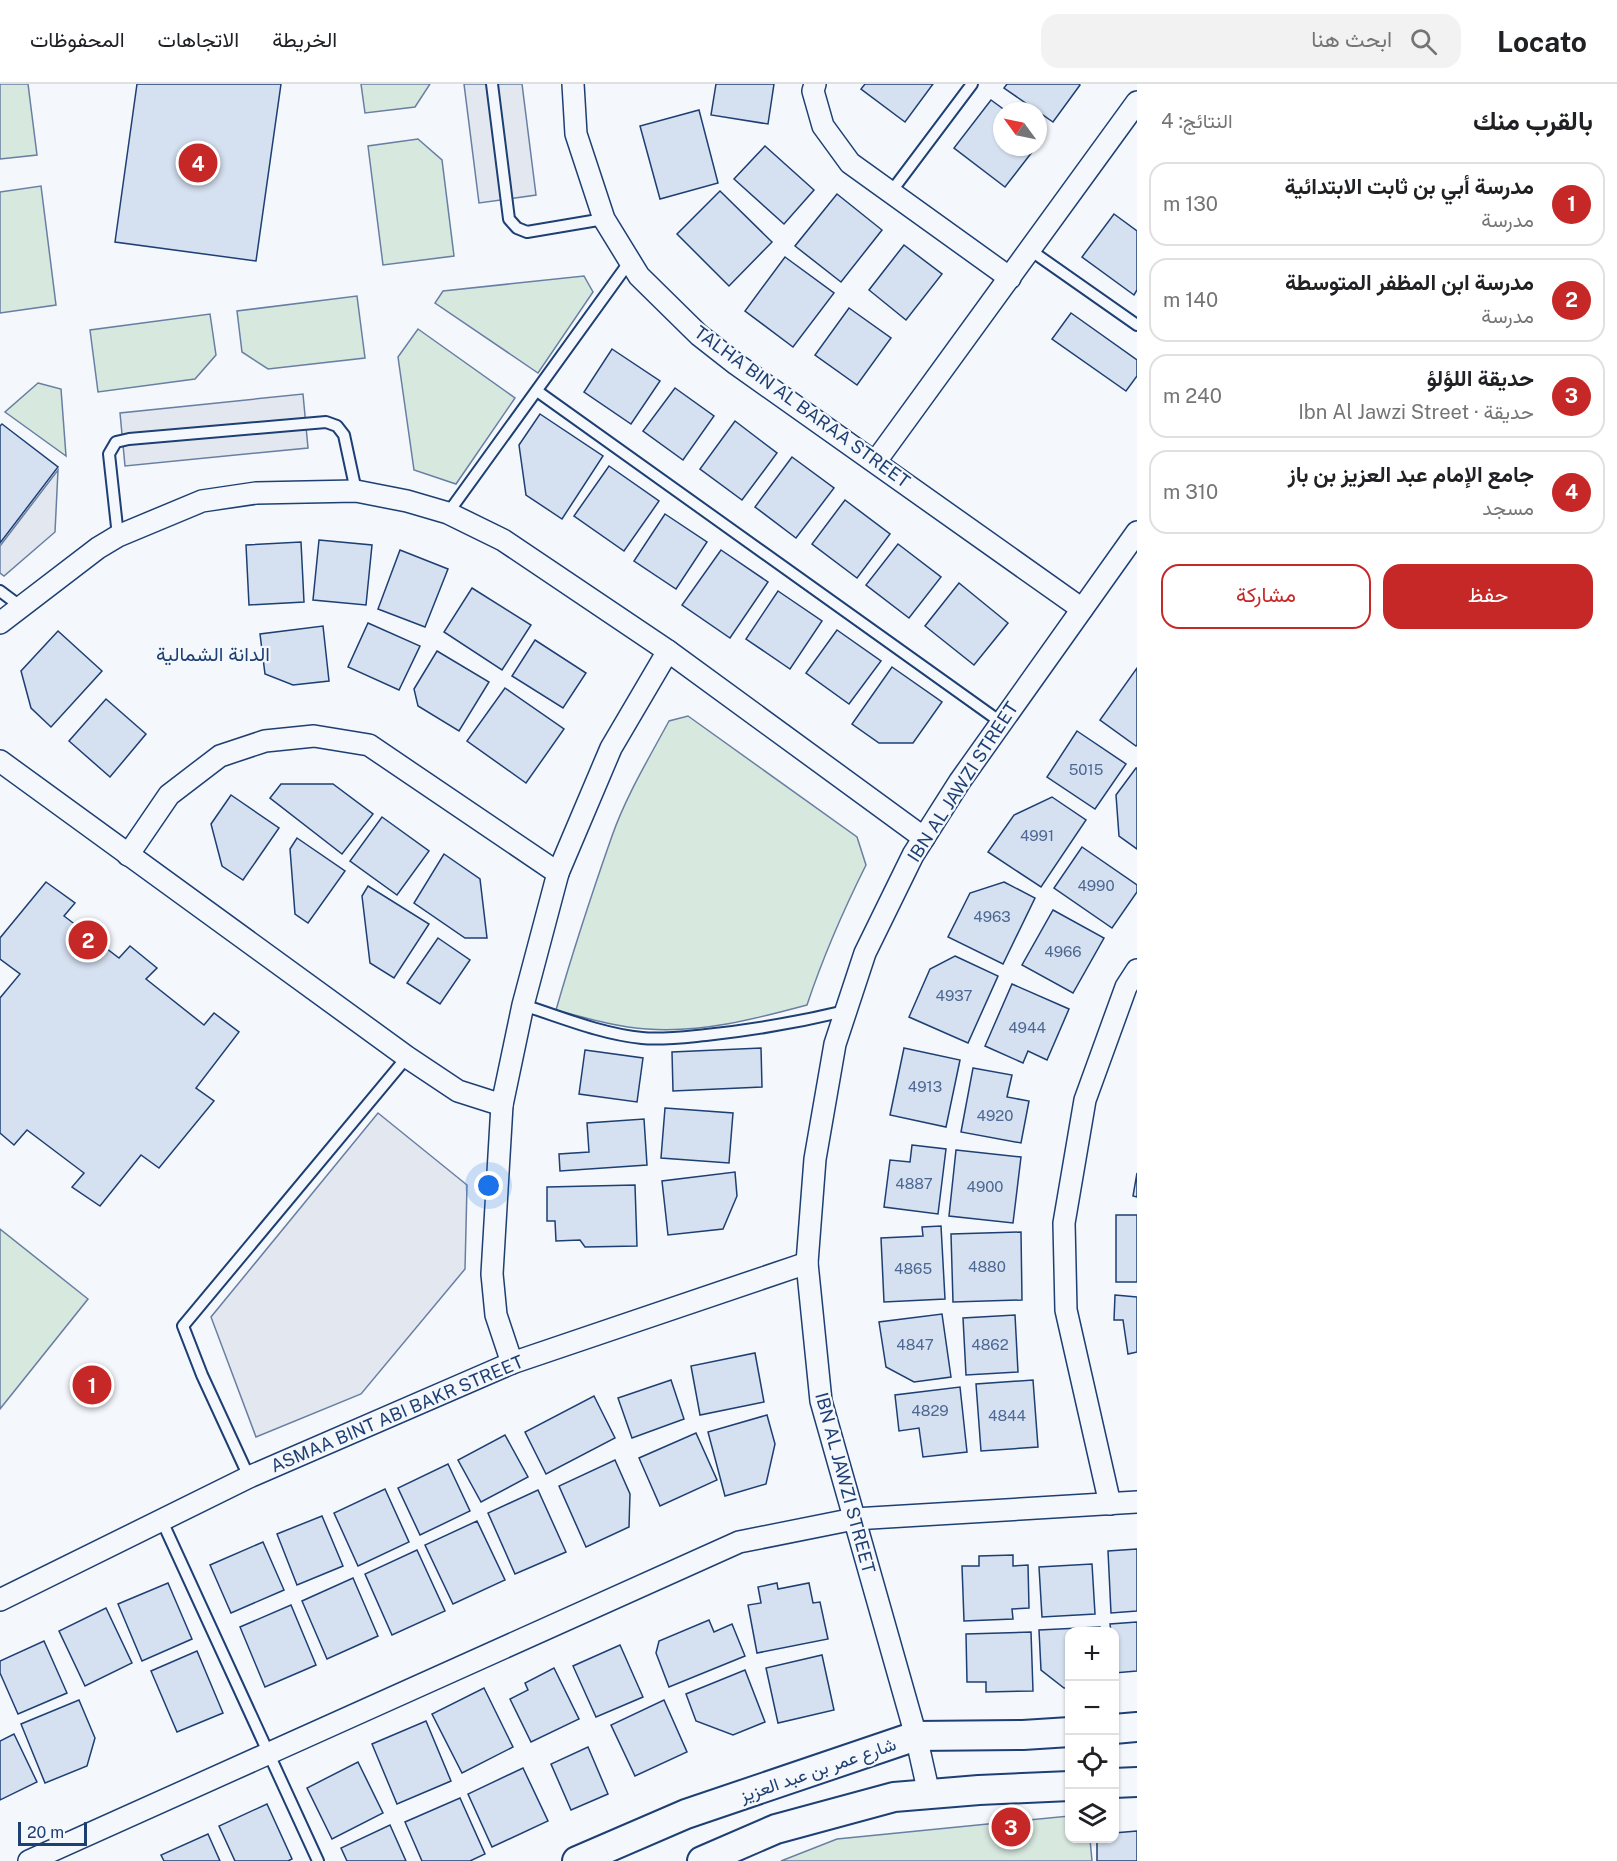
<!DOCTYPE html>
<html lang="ar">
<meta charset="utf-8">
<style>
:root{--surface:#fff;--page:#f2f2f2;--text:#202124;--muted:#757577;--line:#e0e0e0;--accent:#c62828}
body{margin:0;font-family:"Public Sans",Vazirmatn,sans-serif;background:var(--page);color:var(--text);direction:rtl}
.controls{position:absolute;right:18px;bottom:18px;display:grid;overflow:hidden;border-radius:12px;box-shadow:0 2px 4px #0004}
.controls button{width:54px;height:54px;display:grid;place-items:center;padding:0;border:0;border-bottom:2px solid var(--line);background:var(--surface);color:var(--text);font:30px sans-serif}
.compass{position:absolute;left:993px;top:18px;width:54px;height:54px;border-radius:50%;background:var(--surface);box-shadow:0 2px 4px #0004;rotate:303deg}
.scale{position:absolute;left:18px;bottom:15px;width:69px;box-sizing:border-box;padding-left:6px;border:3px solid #1d3f73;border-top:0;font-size:16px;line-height:21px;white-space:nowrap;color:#1d3f73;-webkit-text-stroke:4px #f4f7fb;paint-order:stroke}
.you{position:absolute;left:489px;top:1102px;width:21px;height:21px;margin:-15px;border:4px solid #fff;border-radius:50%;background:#1a73e8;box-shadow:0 0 0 9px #1a73e833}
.badge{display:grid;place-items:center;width:39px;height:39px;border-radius:50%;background:var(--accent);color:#fff;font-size:20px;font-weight:700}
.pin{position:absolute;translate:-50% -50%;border:3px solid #fff;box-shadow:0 2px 6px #0006}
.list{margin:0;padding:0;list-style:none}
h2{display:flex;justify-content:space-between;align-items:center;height:78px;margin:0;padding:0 24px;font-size:26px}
h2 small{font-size:20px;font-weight:400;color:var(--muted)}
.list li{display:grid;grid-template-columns:39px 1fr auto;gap:18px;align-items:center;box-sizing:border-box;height:84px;margin:0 12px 12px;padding:0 12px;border:2px solid var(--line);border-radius:18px}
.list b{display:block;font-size:22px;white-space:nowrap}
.list p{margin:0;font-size:20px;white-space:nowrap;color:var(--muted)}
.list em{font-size:20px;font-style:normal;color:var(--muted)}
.actions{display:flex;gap:12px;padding:18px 24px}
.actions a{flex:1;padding:14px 0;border:2px solid var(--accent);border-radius:18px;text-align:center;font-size:21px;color:var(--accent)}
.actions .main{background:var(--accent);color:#fff}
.icon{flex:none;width:33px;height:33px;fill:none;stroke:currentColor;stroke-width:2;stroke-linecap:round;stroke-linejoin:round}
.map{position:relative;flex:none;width:1137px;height:1777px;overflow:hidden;direction:ltr}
header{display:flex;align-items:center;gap:36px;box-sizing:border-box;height:84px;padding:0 30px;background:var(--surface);border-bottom:2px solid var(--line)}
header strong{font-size:28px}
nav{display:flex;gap:33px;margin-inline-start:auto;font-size:21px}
.search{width:420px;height:54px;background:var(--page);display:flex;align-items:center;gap:15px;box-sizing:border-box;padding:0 21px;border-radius:18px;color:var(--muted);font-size:22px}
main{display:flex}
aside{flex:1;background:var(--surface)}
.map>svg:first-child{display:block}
.green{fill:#d7e8df;stroke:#687fa3;stroke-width:1.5}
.parking{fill:#e3e8f0;stroke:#687fa3;stroke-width:1.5}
.building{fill:#d5e0f0;stroke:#1d3f73;stroke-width:1.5}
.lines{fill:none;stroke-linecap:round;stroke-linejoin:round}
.lane-casing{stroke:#1d3f73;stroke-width:14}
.street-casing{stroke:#1d3f73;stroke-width:24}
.secondary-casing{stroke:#1d3f73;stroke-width:32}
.lane{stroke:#f4f7fb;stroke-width:10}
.street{stroke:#f4f7fb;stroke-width:21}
.secondary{stroke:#f4f7fb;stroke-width:28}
.labels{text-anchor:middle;stroke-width:4.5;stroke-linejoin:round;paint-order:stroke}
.number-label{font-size:15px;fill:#4b6792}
.street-label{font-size:18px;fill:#1d3f73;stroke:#f4f7fb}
.neighbourhood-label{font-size:20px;fill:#1d3f73;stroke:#f4f7fb}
</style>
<header>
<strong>Locato</strong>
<div class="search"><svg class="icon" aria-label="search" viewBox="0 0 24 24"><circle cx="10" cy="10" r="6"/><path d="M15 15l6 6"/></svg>ابحث هنا</div>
<nav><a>الخريطة</a><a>الاتجاهات</a><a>المحفوظات</a></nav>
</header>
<main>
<aside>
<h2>بالقرب منك<small>النتائج: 4</small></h2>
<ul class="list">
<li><span class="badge">1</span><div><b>مدرسة أبي بن ثابت الابتدائية</b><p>مدرسة</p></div><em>130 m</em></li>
<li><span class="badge">2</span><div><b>مدرسة ابن المظفر المتوسطة</b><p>مدرسة</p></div><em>140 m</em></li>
<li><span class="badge">3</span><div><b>حديقة اللؤلؤ</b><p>حديقة · Ibn Al Jawzi Street</p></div><em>240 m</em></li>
<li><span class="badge">4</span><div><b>جامع الإمام عبد العزيز بن باز</b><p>مسجد</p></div><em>310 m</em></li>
</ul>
<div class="actions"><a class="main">حفظ</a><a>مشاركة</a></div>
</aside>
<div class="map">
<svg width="1137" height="1777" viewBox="0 0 1137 1777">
<rect width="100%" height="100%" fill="#f4f7fb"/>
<g class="green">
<path d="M0,0H28L37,71L0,75Z"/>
<path d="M361,0H430L415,23L365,29Z"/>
<path d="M418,55L442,76L454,172L383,181L368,62Z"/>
<path d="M41,102L56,221L0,229V108Z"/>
<path d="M584,192L593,208L538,289L435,219L443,207Z"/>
<path d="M357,212L365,274L268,285L242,268L237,227Z"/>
<path d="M210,230L216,271L195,295L98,308L90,246Z"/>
<path d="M418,245L515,314L456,400L414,386L398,273Z"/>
<path d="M38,299L61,305L66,372L5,328Z"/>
<path d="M688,632L857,753L866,781C843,827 823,873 807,921C755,935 702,949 647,945C616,943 586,934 556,926C573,867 592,809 612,752C626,712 649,674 669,637Z"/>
<path d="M0,1145L88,1215L0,1325Z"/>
<path d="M1069,1732L1070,1754L1090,1755L1092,1777H781L837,1755Z"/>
</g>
<g class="parking">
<path d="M464,0H522L536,111L479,119Z"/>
<path d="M303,310L308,364L125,382L120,329Z"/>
<path d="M58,386L55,448L4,492L0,489V462Z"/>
<path d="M378,1029L467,1101L465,1185L361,1310L256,1353L211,1233Z"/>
</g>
<g class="building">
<path d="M137,0H281L256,177L115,158Z"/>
<path d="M716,0H774L768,40L711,31Z"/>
<path d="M865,0H933L905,38L861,5Z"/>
<path d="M1007,0H1079L1080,1L1053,38L1004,4Z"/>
<path d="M991,16L1006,27H1002V63H1036L1005,103L954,64Z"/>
<path d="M699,26L718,99L660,115L640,42Z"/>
<path d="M765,62L814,106L784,140L734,95Z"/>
<path d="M720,107L772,158L729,202L677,150Z"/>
<path d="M837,110L882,146L841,198L795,162Z"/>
<path d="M1114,130L1137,147V206L1134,211L1082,173Z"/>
<path d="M904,161L942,190L906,236L869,206Z"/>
<path d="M785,173L834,209L793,263L745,227Z"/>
<path d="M849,224L891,254L857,301L815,271Z"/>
<path d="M1071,229L1137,276V292L1126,307L1052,255Z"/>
<path d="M612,265L660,297L631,340L584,308Z"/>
<path d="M675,304L714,332L683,376L643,347Z"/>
<path d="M540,330L603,372L562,435L526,411L519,361Z"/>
<path d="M735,337L777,369L742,416L700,385Z"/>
<path d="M2,340L58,383L0,459V342Z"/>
<path d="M792,373L834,404L796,454L755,423Z"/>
<path d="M609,382L659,417L624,467L574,432Z"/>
<path d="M845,416L890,450L857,494L812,460Z"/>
<path d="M665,430L707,458L676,505L634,477Z"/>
<path d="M319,456L372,461L366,521L313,516Z"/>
<path d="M301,458L304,518L249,521L246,461Z"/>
<path d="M898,460L941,493L909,534L866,501Z"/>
<path d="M400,466L448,485L425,543L378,525Z"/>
<path d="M721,466L768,498L730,554L682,521Z"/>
<path d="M959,499L1008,539L974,581L925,542Z"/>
<path d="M472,504L531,541L502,586L444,548Z"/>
<path d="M778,507L822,537L790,585L746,555Z"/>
<path d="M368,539L420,562L399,606L348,583Z"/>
<path d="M323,542L329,597L293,601L265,590L260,550Z"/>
<path d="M837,546L881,577L849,620L806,589Z"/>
<path d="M58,547L102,587L51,643L31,624L21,587Z"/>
<path d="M535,556L586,589L563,624L512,592Z"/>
<path d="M437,567L489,598L459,647L418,622L414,605Z"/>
<path d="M892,583L942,618L913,659H879L852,640Z"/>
<path d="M1137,584V661L1136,662L1100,636Z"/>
<path d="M505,604L564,645L526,699L467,657Z"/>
<path d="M106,615L146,650L110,693L69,657Z"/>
<path d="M1077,647L1126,680L1095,725L1047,693Z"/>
<path d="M1136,684H1137V765L1119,752L1116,711Z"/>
<path d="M281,700H333L373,730L342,770L270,714Z"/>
<path d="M231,711L279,744L243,796L222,782L211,740Z"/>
<path d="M1052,713L1086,736L1041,803L988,768L1014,731Z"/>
<path d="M382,733L429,767L397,811L350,777Z"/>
<path d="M297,754L345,787L308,839L295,830L290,765Z"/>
<path d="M1082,763L1137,801V808L1112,844L1054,804Z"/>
<path d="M444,770L480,795L487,854H465L414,819Z"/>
<path d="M46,798L75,819L64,832L119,874L130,862L157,884L146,895L204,941L214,929L239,948L196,1004L214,1017L159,1084L141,1071L100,1122L72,1103L84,1089L27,1046L14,1061L0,1049V914L20,890L0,875V854Z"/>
<path d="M1004,798L1035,814L1003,880L948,853L970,809Z"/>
<path d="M368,802L429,840L394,894L370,879L362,812Z"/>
<path d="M1053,826L1104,854L1073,909L1022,881Z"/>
<path d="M438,854L470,876L440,920L407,899Z"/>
<path d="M955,872L998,892L968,959L909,933L930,885Z"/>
<path d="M1012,900L1069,925L1047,976L1028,967L1023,979L985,962Z"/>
<path d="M761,964L762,1003L673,1007L672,968Z"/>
<path d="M904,964L960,976L946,1043L890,1031Z"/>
<path d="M585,966L643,974L637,1018L579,1010Z"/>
<path d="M973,984L1012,991L1007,1013L1029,1017L1021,1059L961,1048Z"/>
<path d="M665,1024L733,1029L729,1079L661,1074Z"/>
<path d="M644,1035L647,1081L560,1087L559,1070L589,1068L587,1039Z"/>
<path d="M912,1061L946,1065L938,1130L884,1123L890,1076L910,1078Z"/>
<path d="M956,1066L1021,1073L1013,1139L949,1132Z"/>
<path d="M735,1088L737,1112L723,1145L668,1151L662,1097Z"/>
<path d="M1137,1089V1113L1133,1112Z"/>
<path d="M635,1101L637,1162L585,1163L580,1156L556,1157L555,1137H547V1103Z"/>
<rect x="1116" y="1131" width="21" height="67"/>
<path d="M941,1142L945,1215L884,1218L881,1154L923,1152L922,1143Z"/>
<path d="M1021,1148L1022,1216L953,1218L951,1150Z"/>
<path d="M1115,1211L1137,1213V1268L1128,1270L1123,1236H1114Z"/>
<path d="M942,1230L951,1293L914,1298L886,1283L879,1238Z"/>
<path d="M1015,1231L1018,1288L966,1291L963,1234Z"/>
<path d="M755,1269L764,1318L700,1331L691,1282Z"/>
<path d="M671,1296L684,1335L632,1354L618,1314Z"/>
<path d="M1033,1296L1038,1363L981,1367L976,1300Z"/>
<path d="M960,1303L967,1368L923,1373L919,1344L899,1347L895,1311Z"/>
<path d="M594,1312L615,1354L546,1390L525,1348Z"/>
<path d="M767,1331L775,1360L766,1400L725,1412L708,1348Z"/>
<path d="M696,1349L717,1396L660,1422L639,1374Z"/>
<path d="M505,1351L528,1393L481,1418L458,1376Z"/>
<path d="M615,1376L630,1410L629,1443L586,1463L559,1402Z"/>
<path d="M448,1380L470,1427L420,1451L398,1404Z"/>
<path d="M385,1405L409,1458L358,1482L334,1429Z"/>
<path d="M538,1406L566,1468L515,1490L488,1429Z"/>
<path d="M322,1432L343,1482L297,1501L277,1450Z"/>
<path d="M477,1437L505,1496L453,1520L425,1461Z"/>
<path d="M263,1458L284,1506L231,1529L210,1481Z"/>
<path d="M1137,1465V1527L1111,1529L1108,1467Z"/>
<path d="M417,1466L445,1527L392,1551L365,1490Z"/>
<path d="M1013,1471V1482L1028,1481L1029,1524L1012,1525L1013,1535L964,1537L962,1482H979V1472Z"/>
<path d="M1092,1480L1095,1530L1042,1533L1039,1483Z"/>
<path d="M353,1494L378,1552L327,1575L302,1517Z"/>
<path d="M168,1499L192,1555L142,1577L118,1520Z"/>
<path d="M777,1499L778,1505L809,1499L813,1519L820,1518L828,1555L757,1569L748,1521L761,1519L758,1503Z"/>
<path d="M291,1521L316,1581L265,1603L240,1543Z"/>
<path d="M106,1524L132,1579L85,1602L59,1547Z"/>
<path d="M709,1536L714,1548L732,1540L745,1572L669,1603L656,1569L659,1557Z"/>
<path d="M1137,1538V1587L1114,1589V1548H1111L1110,1540Z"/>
<path d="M1100,1543V1548H1070V1604H1064L1041,1586L1039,1546Z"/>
<path d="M1031,1548L1033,1607L986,1608V1598H967L966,1550Z"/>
<path d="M44,1557L67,1609L18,1630L0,1589V1577Z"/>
<path d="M620,1561L643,1613L596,1633L573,1582Z"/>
<path d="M197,1567L223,1629L177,1648L151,1587Z"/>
<path d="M822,1571L834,1626L778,1639L766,1584Z"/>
<path d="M554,1584L579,1635L531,1658L510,1615L528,1606L525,1599Z"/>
<path d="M745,1586L765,1638L733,1651L696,1637L686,1610Z"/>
<path d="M484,1604L513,1663L462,1689L432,1630Z"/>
<path d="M79,1616L95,1654L87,1682L45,1699L21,1640Z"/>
<path d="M664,1616L687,1668L635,1692L611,1641Z"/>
<path d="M426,1637L451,1697L397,1720L372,1660Z"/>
<path d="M14,1650L37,1698L0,1716V1657Z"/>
<path d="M588,1663L608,1710L571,1726L551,1680Z"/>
<path d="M358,1678L383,1729L332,1755L307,1704Z"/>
<path d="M523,1684L548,1737L492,1763L468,1710Z"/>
<path d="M460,1714L485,1770L470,1777H422L405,1738Z"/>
<path d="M267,1720L292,1775L288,1777H235L219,1742Z"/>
<path d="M390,1741L406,1777H347L341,1764Z"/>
<path d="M1137,1747V1777H1097V1754H1114V1749Z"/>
<path d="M208,1750L220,1777H164L161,1771Z"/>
</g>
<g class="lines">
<defs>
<g id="lane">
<path d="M492,0L509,135L517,144L527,148L604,135"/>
<path d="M891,108L972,0"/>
<path d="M1030,166L1137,241"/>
<path d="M537,307L1002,639"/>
<path d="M448,429L630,177"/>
<path d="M118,452L109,370L116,358L129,355L326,338L337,342L344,351L356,407"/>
<path d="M0,507L20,522"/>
<path d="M523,921C561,933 601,950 642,954C662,956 685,953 706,951C753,946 799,938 845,927"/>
<path d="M249,1393L202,1291L183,1242L407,973"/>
<path d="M162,1437L318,1777"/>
</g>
<g id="street">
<path d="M573,0L576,50L604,135L639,192L699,251L736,280L1082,525"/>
<path d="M815,0L813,7L823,42L850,79L1010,194"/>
<path d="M876,377L1137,18"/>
<path d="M0,539L98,464L118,452L202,417L256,409L356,407L407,417L448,429L503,456L668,567L924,754"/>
<path d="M0,677L407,973L458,1007L502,1021"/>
<path d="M128,771L169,711L220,672L265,657L314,652L369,661L558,789"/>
<path d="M512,1279L496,1231L492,1190L502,1021L523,921L558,789L611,664L668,567"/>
<path d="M1110,1420L1066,1226L1064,1139L1085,1016L1126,903L1137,886"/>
<path d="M0,1516L249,1393L512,1279L807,1179"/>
<path d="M929,1710L916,1652L821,1317L807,1179L815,1075L835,960L865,869L913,771L960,697L1137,448"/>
<path d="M29,1777L739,1458L854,1435L1137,1418"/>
</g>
<g id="secondary">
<path d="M1114,1645L1137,1643"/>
<path d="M1114,1699L1137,1698"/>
<path d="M577,1777L686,1730L916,1652L1023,1651L1070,1648"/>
<path d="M702,1777L776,1745L894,1713L979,1706L1070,1702"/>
</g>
</defs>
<use href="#lane" class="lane-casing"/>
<use href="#street" class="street-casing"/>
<use href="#secondary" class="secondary-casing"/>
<use href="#lane" class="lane"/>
<use href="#street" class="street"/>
<use href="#secondary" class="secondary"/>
</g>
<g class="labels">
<g class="number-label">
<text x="1086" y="691">5015</text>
<text x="1037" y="757">4991</text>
<text x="1096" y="807">4990</text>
<text x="992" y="838">4963</text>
<text x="1063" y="873">4966</text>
<text x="954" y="917">4937</text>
<text x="1027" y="949">4944</text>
<text x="925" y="1008">4913</text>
<text x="995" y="1037">4920</text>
<text x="914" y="1105">4887</text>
<text x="985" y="1108">4900</text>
<text x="987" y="1188">4880</text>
<text x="913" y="1190">4865</text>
<text x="915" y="1266">4847</text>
<text x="990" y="1266">4862</text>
<text x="930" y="1332">4829</text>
<text x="1007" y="1337">4844</text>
</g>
<g class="street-label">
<text transform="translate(802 323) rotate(36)" y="6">TALHA BIN AL BARAA STREET</text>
<text transform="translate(963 698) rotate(-57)" y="6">IBN AL JAWZI STREET</text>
<text transform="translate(397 1330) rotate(-23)" y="6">ASMAA BINT ABI BAKR STREET</text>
<text transform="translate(845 1399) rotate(75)" y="6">IBN AL JAWZI STREET</text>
<text transform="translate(818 1686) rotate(-19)" y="6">شارع عمر بن عبد العزيز</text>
</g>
<g class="neighbourhood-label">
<text x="213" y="577">الدانة الشمالية</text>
</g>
</g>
</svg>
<div class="controls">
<button>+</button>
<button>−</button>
<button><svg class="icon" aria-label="locate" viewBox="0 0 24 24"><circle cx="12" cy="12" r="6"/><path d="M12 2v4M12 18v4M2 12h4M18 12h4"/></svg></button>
<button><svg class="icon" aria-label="layers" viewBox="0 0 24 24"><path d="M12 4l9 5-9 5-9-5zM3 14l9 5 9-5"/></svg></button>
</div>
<svg class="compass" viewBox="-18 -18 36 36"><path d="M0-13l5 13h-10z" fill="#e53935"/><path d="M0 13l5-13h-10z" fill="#757577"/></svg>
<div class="scale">20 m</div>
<div class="you"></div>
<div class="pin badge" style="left:92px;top:1301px">1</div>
<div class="pin badge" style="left:88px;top:856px">2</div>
<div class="pin badge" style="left:1011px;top:1743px">3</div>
<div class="pin badge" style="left:198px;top:79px">4</div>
</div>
</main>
